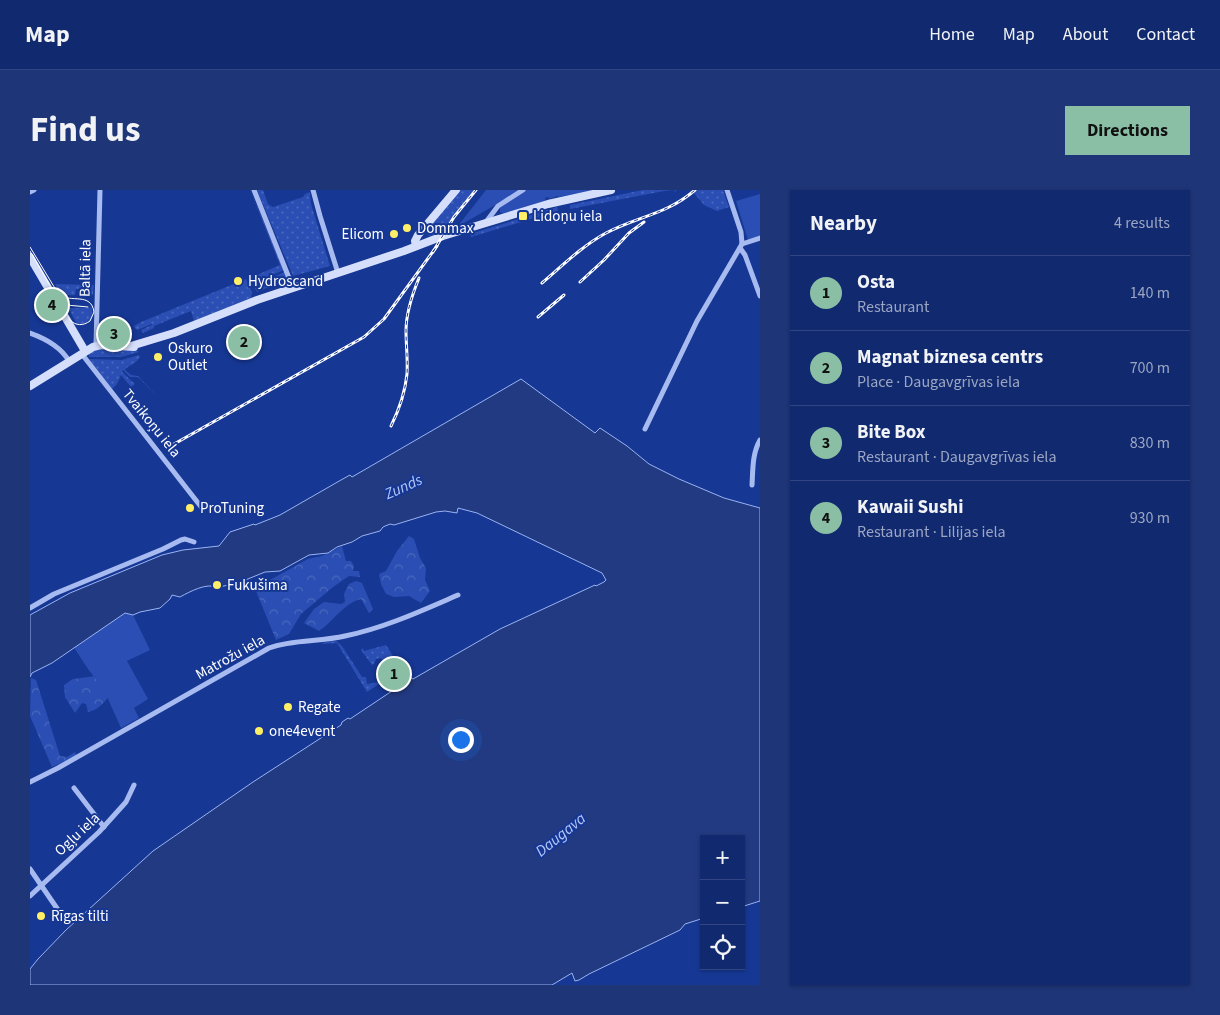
<!DOCTYPE html>
<meta charset="utf-8">
<style>
:root{--surface:#10296f;--page:#1e3577;--text:#f1f3f6;--muted:#9ca6c3;--line:#304582;--accent:#8abfa5}
body{margin:0;font-family:"Source Sans 3",sans-serif;background:var(--page);color:var(--text)}
.controls{position:absolute;right:15px;bottom:15px;display:grid;overflow:hidden;border-radius:0px;box-shadow:0 1px 4px #0004}
.controls button{width:45px;height:45px;display:grid;place-items:center;padding:0;border:0;border-bottom:1px solid var(--line);background:var(--surface);color:var(--text);font:25px sans-serif}
.you{position:absolute;left:430px;top:549px;width:18px;height:18px;margin:-12px;border:4px solid #fff;border-radius:50%;background:#1a73e8;box-shadow:0 0 0 8px #1a73e833}
.badge{display:grid;place-items:center;width:32px;height:32px;border-radius:50%;background:var(--accent);color:#111;font-size:16px;font-weight:700}
.pin{position:absolute;translate:-50% -50%;border:2px solid #fff;box-shadow:0 1px 5px #0006}
.list{margin:0;padding:0;list-style:none}
h2{display:flex;justify-content:space-between;align-items:center;height:65px;margin:0;padding:0 20px;font-size:21px}
h2 small{font-size:16px;font-weight:400;color:var(--muted)}
.list li{display:grid;grid-template-columns:32px 1fr auto;gap:15px;align-items:center;box-sizing:border-box;height:75px;padding:0 20px;border-top:1px solid var(--line)}
.list b{display:block;font-size:19px;white-space:nowrap}
.list p{margin:0;font-size:16px;white-space:nowrap;color:var(--muted)}
.list em{font-size:16px;font-style:normal;color:var(--muted)}
.icon{flex:none;width:28px;height:28px;fill:none;stroke:currentColor;stroke-width:2;stroke-linecap:round;stroke-linejoin:round}
.map{position:relative;flex:none;width:730px;height:795px;overflow:hidden;border-radius:0px}
header{display:flex;align-items:center;gap:30px;box-sizing:border-box;height:70px;padding:0 25px;background:var(--surface);border-bottom:1px solid var(--line)}
header strong{font-size:24px}
nav{display:flex;gap:28px;margin-inline-start:auto;font-size:18px}
.intro{display:flex;align-items:center;justify-content:space-between;box-sizing:border-box;height:120px;padding:0 30px}
h1{margin:0;font-size:35px}
.button{padding:12px 22px;border-radius:0px;background:var(--accent);color:#111;font-size:18px;font-weight:700}
main{display:flex;gap:30px;padding:0 30px}
aside{flex:1;background:var(--surface);border-radius:0px;box-shadow:0 1px 4px #0004}
.map>svg:first-child{display:block}
.grass{fill:url(#grass-dots)}
.forest{fill:url(#forest-crowns)}
.green{fill:#2a4eb3}
.water{fill:#223a81;stroke:#99b3f3}
.lines{fill:none;stroke-linecap:round;stroke-linejoin:round}
.street{stroke:#a7bbf1;stroke-width:5}
.secondary{stroke:#d5dffb;stroke-width:8}
.tram{stroke:#fff;stroke-width:1}
.rail-casing{stroke:#fff;stroke-width:3}
.rail{stroke:#163794;stroke-width:1;stroke-dasharray:4;stroke-linecap:butt}
.poi-dot{fill:#ffef67;stroke:#163794;stroke-width:2}
.labels{text-anchor:middle;stroke-width:4;stroke-linejoin:round;paint-order:stroke}
.poi-label{font-size:15px;fill:#fff;stroke:#163794;text-anchor:start}
.street-label{font-size:15px;fill:#fff;stroke:#163794}
.water-label{font-size:16px;font-style:italic;fill:#b3c6f8;stroke:#163794}
</style>
<header>
<strong>Map</strong>
<nav><a>Home</a><a>Map</a><a>About</a><a>Contact</a></nav>
</header>
<div class="intro"><h1>Find us</h1><a class="button">Directions</a></div>
<main>
<div class="map">
<svg width="730" height="795" viewBox="0 0 730 795">
<defs>
<pattern id="grass-dots" width="8" height="8" patternUnits="userSpaceOnUse" patternTransform="scale(1.25)"><rect width="8" height="8" fill="#2a4eb3"/><path d="M2 2h.1M6 6h.1" fill="none" stroke="#4a69be" stroke-width="1.8" stroke-linecap="round"/></pattern>
<pattern id="forest-crowns" width="20" height="18" patternUnits="userSpaceOnUse" patternTransform="scale(1.25)"><rect width="20" height="18" fill="#2a4eb3"/><path d="M2 6a3 3 0 1 1 6 0M12 15a3 3 0 1 1 6 0" fill="none" stroke="#4a69be"/></pattern>
</defs>
<rect width="100%" height="100%" fill="#163794"/>
<g class="grass">
<path d="M220,0L254,80L223,93L220,88L250,75Z"/>
<path d="M227,0H233L238,14L243,17L273,7L275,4L280,2L281,14L300,76L263,86Z"/>
<path d="M430,0H445L423,28L415,42L399,46L397,44V39Z"/>
<path d="M613,0H646V2L644,0L634,1L540,19V15Z"/>
<path d="M667,0H693L699,17L687,21L674,15L664,3Z"/>
<path d="M527,17L528,21L441,47L440,44L489,29H495V27Z"/>
<path d="M255,82L258,89L227,102L223,95Z"/>
<path d="M216,89L222,102L221,108L164,131L161,121L124,136V138L113,143L111,140L122,135V134L107,140L105,138L104,136L111,132Z"/>
<path d="M25,94L64,95L63,105H56V99H46L45,105C34,106 30,104 25,94Z"/>
<path d="M61,116C65,127 59,135 47,134L38,118H60Z"/>
<path d="M68,159L106,160L109,162L91,167H59V163Z"/>
<path d="M109,165L110,167C105,175 98,175 95,180L101,185L108,186L129,208L108,187H100L93,180L92,182L105,194L101,197L91,185L87,194L82,199L59,169L92,170Z"/>
<path d="M306,451L312,456L332,487H336L337,494L349,492V494L337,502L307,453L292,454L295,452Z"/>
<path d="M356,455L365,469V471L356,476L357,473L350,468L346,469L344,474L342,475L331,460L333,458L334,461Z"/>
</g>
<g class="forest">
<path d="M379,346L384,349L390,368L396,378L395,390L400,401L391,413L379,406L364,407L356,404L351,394L349,384L356,381L367,361Z"/>
<path d="M312,356L316,371H321L324,376L323,381H329L330,387L319,386L303,397L271,424L259,444L246,450L226,401L243,400L240,390L278,369L292,366Z"/>
<path d="M326,391L332,393L343,419L339,423L331,409C314,413 304,431 289,441L274,433L284,419L294,412L311,414L315,412L314,404L319,394Z"/>
<path d="M66,486L80,505C74,513 68,520 58,522L56,514L52,513L45,523L35,507L34,495L43,489Z"/>
<path d="M1,488L6,490L30,566L37,567L45,562L47,566L22,577L0,526Z"/>
</g>
<g class="green">
<path d="M456,0H566L528,7V6L519,9V7L515,8L516,11L474,24L470,22V18L467,14L427,37Z"/>
<path d="M730,4V46L718,50L706,11Z"/>
<path d="M95,423L103,425L120,460L97,471L118,509L104,518L109,528L91,538L74,500L58,479L43,456Z"/>
</g>
<path class="water" d="M491,189L565,243L570,238L597,256L619,274L649,289L694,308L730,318V711L711,717V649H674V728L655,734L650,740L559,784L549,790L545,791L542,783L522,795H0V779L8,769L36,740L123,661L223,592L311,535L312,532L318,528L320,529L374,493L378,486L383,489L470,439L565,395L566,396L574,392L576,390L572,383L447,323L428,318L427,323L415,321L406,322L364,335L360,334L353,337L350,341L332,346L322,352L307,357L298,363L279,365L250,381L235,382L208,393L189,397L188,392L185,394L187,397C176,393 161,401 150,407L142,405L140,409L130,418L110,422L103,425L95,423L22,473L2,483L0,487V425L40,403L132,365L153,360L189,356L200,342L224,334L225,335L250,325L311,290L320,285L322,287Z"/>
<g class="lines">
<g class="street">
<path d="M224,0L263,98"/>
<path d="M283,0L290,26L308,83"/>
<path d="M0,2L4,0"/>
<path d="M456,32L468,16L493,0"/>
<path d="M712,54L730,48"/>
<path d="M710,58L715,65L730,106"/>
<path d="M0,143C14,148 31,157 39,171"/>
<path d="M66,155L70,0"/>
<path d="M51,163L172,318"/>
<path d="M615,239L667,131L712,54L711,42L697,0"/>
<path d="M722,295C723,280 722,264 730,250"/>
<path d="M0,418L24,404L133,359L151,350L155,349L164,352"/>
<path d="M0,592L28,578L239,458C263,449 290,452 315,446C354,438 391,421 428,405"/>
<path d="M44,598L74,637"/>
<path d="M0,679L37,733"/>
<path d="M0,706L69,642L96,612L104,595"/>
</g>
<g class="secondary">
<path d="M386,56L385,51L388,45L426,0"/>
<path d="M0,67L55,161"/>
<path d="M101,156L144,143L227,110L374,61L413,46L518,14L581,0"/>
<path d="M0,196L63,157L71,155L104,157"/>
</g>
<g class="tram">
<path d="M0,57L29,105C41,113 61,102 64,122L60,131C53,136 46,136 40,130L0,61"/>
<path d="M30,112L36,115L58,117"/>
</g>
<defs>
<g id="rail">
<path d="M403,62L424,27L446,0"/>
<path d="M550,92L574,70L599,43L614,32"/>
<path d="M512,93C532,76 552,56 576,43C608,26 636,25 665,0"/>
<path d="M508,127L534,105"/>
<path d="M361,236C369,220 375,203 377,184C378,170 376,155 376,141C376,123 382,105 389,88"/>
<path d="M137,258L334,147L354,129L407,56"/>
</g>
</defs>
<use href="#rail" class="rail-casing"/>
<use href="#rail" class="rail"/>
</g>
<g class="poi-dot">
<rect x="488" y="21" width="10" height="10" rx="2.5"/>
<circle cx="377" cy="38" r="5"/>
<circle cx="364" cy="44" r="5"/>
<circle cx="208" cy="91" r="5"/>
<circle cx="128" cy="167" r="5"/>
<circle cx="160" cy="318" r="5"/>
<circle cx="187" cy="395" r="5"/>
<circle cx="258" cy="517" r="5"/>
<circle cx="229" cy="541" r="5"/>
<circle cx="11" cy="726" r="5"/>
</g>
<g class="labels">
<g class="poi-label">
<text x="503" y="31">Lidoņu iela</text>
<text x="387" y="43">Dommax</text>
<text x="354" y="49" text-anchor="end">Elicom</text>
<text x="218" y="96">Hydroscand</text>
<text x="138" y="163">Oskuro<tspan x="138" dy="17">Outlet</tspan></text>
<text x="170" y="323">ProTuning</text>
<text x="197" y="400">Fukušima</text>
<text x="268" y="522">Regate</text>
<text x="239" y="546">one4event</text>
<text x="21" y="731">Rīgas tilti</text>
</g>
<g class="street-label">
<text transform="translate(55 78) rotate(-89)" y="5">Baltā iela</text>
<text transform="translate(122 233) rotate(51)" y="5">Tvaikoņu iela</text>
<text transform="translate(200 467) rotate(-29)" y="5">Matrožu iela</text>
<text transform="translate(47 644) rotate(-43)" y="5">Ogļu iela</text>
</g>
<g class="water-label">
<text transform="translate(373 296) rotate(-24)" y="6">Zunds</text>
<text transform="translate(530 644) rotate(-39)" y="6">Daugava</text>
</g>
</g>
</svg>
<div class="controls">
<button>+</button>
<button>−</button>
<button><svg class="icon" aria-label="locate" viewBox="0 0 24 24"><circle cx="12" cy="12" r="6"/><path d="M12 2v4M12 18v4M2 12h4M18 12h4"/></svg></button>
</div>
<div class="you"></div>
<div class="pin badge" style="left:364px;top:484px">1</div>
<div class="pin badge" style="left:214px;top:152px">2</div>
<div class="pin badge" style="left:84px;top:144px">3</div>
<div class="pin badge" style="left:22px;top:115px">4</div>
</div>
<aside>
<h2>Nearby<small>4 results</small></h2>
<ul class="list">
<li><span class="badge">1</span><div><b>Osta</b><p>Restaurant</p></div><em>140 m</em></li>
<li><span class="badge">2</span><div><b>Magnat biznesa centrs</b><p>Place · Daugavgrīvas iela</p></div><em>700 m</em></li>
<li><span class="badge">3</span><div><b>Bite Box</b><p>Restaurant · Daugavgrīvas iela</p></div><em>830 m</em></li>
<li><span class="badge">4</span><div><b>Kawaii Sushi</b><p>Restaurant · Lilijas iela</p></div><em>930 m</em></li>
</ul>
</aside>
</main>
